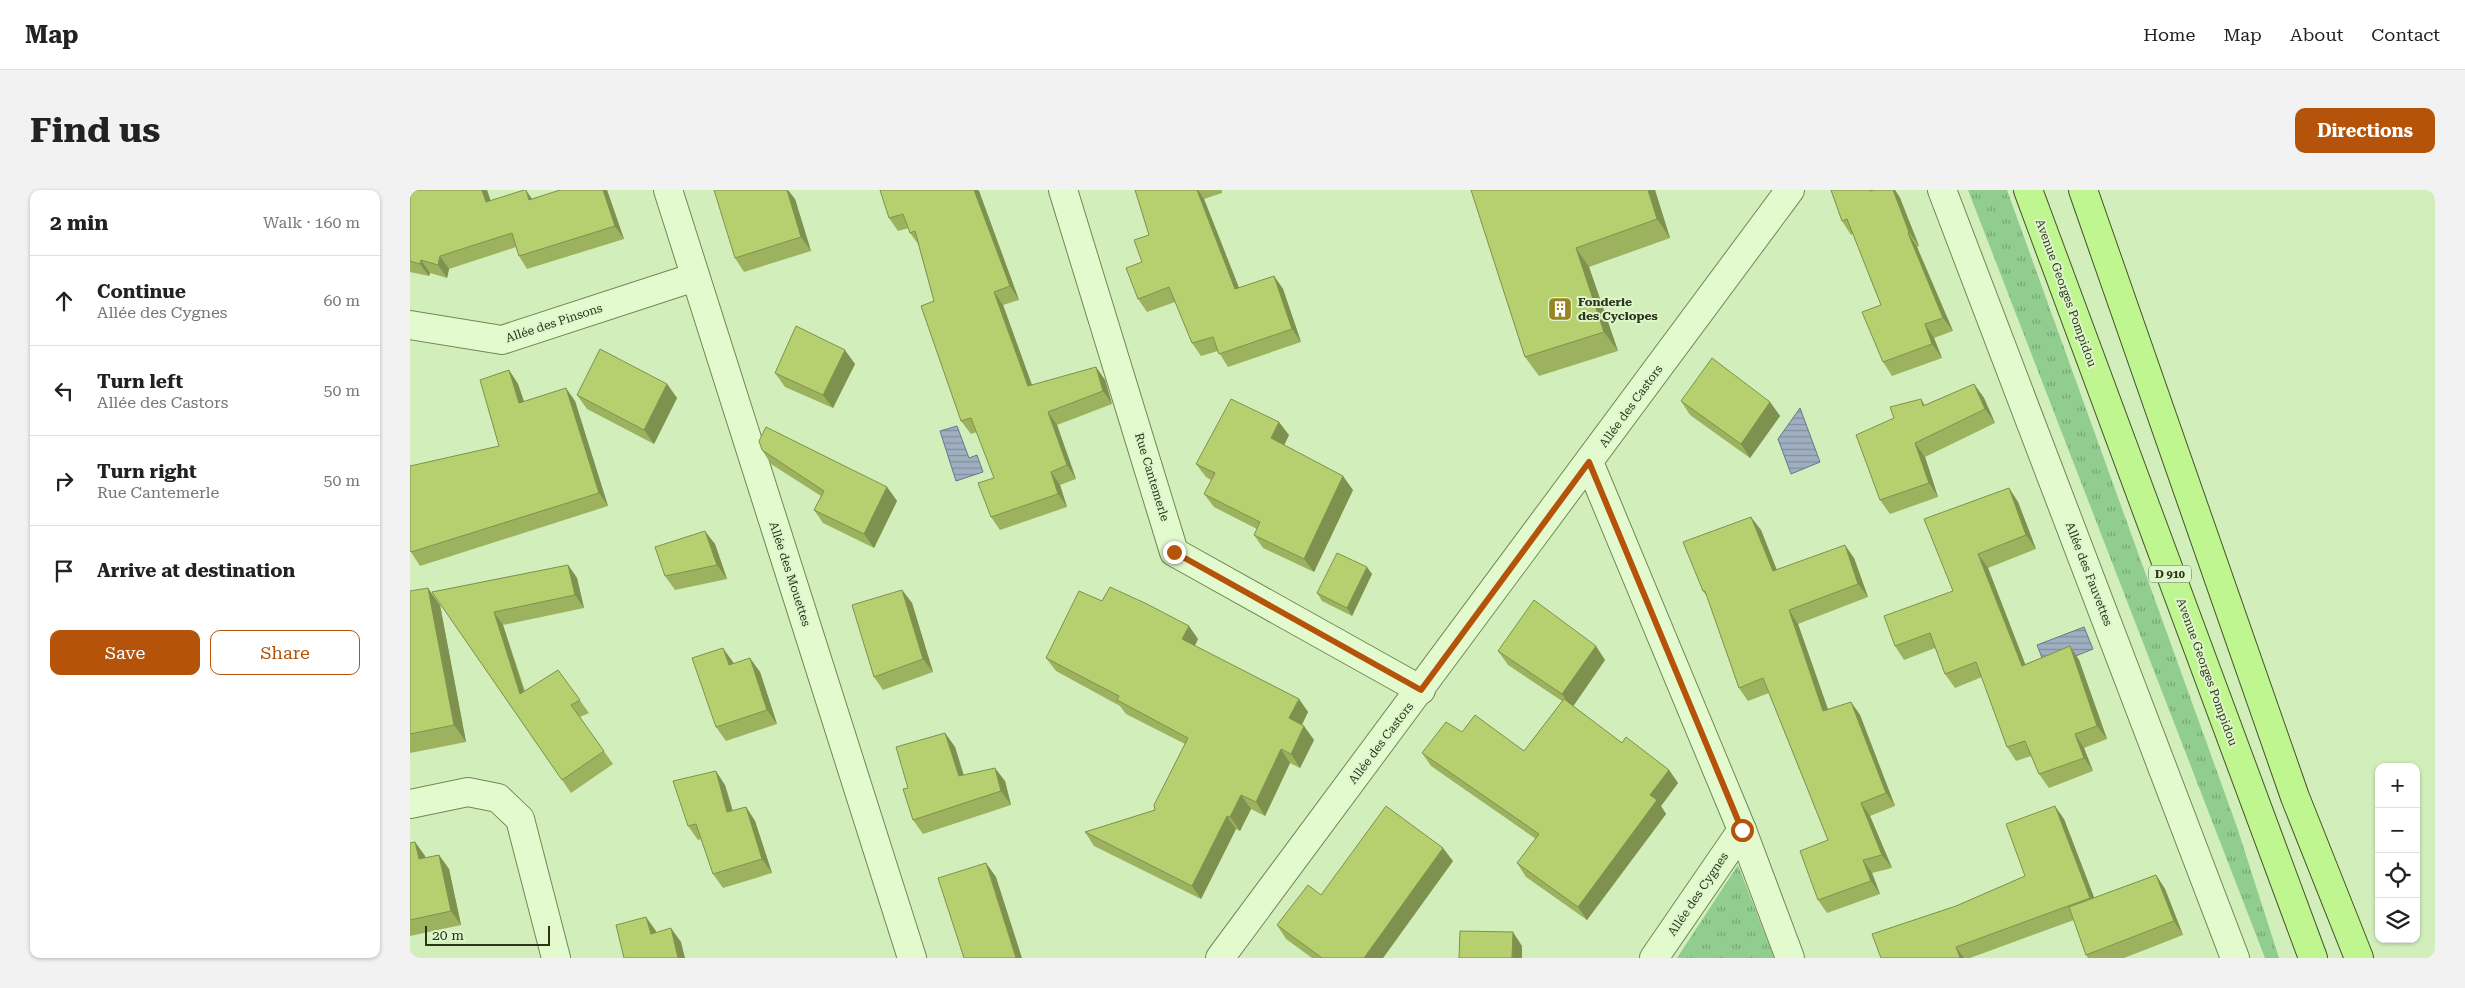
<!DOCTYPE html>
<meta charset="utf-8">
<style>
:root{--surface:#fff;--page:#f2f2f2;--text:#222;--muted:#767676;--line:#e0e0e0;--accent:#b45309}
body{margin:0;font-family:"Roboto Serif",serif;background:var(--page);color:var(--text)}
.controls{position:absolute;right:15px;bottom:15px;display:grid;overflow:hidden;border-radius:10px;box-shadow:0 1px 4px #0004}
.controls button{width:45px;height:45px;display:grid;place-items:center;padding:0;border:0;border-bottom:1px solid var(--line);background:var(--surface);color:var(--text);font:25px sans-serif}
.scale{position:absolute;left:15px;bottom:12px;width:125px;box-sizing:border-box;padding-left:5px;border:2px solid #2c351a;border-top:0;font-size:14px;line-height:18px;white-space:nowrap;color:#2c351a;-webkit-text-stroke:4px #def6cb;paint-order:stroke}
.stop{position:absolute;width:15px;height:15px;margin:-11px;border:4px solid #b45309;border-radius:50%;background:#fff}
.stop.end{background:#b45309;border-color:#fff;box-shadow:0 1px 5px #0008}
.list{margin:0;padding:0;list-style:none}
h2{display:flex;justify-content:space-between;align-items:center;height:65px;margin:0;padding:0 20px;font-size:21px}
h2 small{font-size:16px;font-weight:400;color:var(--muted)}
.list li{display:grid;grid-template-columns:32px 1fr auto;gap:15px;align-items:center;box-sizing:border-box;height:90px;padding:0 20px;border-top:1px solid var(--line)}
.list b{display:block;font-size:19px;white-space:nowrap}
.list p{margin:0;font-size:16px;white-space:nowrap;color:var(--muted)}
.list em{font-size:16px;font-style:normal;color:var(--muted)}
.actions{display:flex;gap:10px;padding:15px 20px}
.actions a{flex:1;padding:11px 0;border:1px solid var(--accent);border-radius:10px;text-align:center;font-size:18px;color:var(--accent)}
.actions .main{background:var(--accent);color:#fff}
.icon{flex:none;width:28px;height:28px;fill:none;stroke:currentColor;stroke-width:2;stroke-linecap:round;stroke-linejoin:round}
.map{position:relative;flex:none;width:2025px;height:768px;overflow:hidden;border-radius:10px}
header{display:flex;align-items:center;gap:30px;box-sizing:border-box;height:70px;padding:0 25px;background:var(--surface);border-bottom:1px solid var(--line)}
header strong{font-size:24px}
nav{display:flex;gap:28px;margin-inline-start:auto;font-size:18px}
.intro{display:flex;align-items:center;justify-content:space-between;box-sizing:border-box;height:120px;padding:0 30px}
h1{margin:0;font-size:35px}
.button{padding:12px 22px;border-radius:10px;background:var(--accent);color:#fff;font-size:18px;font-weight:700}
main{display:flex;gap:30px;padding:0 30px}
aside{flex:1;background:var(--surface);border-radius:10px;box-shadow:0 1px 4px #0004}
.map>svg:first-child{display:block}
.grass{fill:url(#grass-tufts)}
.water{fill:url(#water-rules);stroke:#67768d}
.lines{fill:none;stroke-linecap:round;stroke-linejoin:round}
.street-casing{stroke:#738754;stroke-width:30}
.primary-casing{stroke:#465429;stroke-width:30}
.street{stroke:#e2face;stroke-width:28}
.primary{stroke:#bff68f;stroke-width:28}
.wall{fill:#9db25f}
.shaded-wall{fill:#7f914e}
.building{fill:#b6cf6f;stroke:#7f914e}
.route{stroke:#b45309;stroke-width:6}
.labels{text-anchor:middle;stroke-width:4;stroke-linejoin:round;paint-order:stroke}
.shield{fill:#def6cb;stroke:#616f4f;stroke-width:1}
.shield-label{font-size:11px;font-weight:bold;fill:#2c351a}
.street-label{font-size:12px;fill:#2c351a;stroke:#def6cb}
.poi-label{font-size:12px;font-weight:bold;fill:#2c351a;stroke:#def6cb;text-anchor:start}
</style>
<header>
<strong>Map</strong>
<nav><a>Home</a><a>Map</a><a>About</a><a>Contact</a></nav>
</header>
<div class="intro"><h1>Find us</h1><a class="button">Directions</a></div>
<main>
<aside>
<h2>2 min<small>Walk · 160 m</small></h2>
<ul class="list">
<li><svg class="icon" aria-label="ahead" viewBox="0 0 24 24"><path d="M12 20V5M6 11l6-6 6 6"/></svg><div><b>Continue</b><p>Allée des Cygnes</p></div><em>60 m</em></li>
<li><svg class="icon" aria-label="left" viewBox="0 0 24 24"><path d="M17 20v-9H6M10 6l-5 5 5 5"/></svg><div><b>Turn left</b><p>Allée des Castors</p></div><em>50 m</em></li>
<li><svg class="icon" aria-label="right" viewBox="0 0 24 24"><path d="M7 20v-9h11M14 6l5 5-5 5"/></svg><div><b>Turn right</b><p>Rue Cantemerle</p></div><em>50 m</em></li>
<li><svg class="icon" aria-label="arrive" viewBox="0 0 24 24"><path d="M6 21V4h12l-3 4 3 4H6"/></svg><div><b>Arrive at destination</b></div></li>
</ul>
<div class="actions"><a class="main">Save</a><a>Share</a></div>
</aside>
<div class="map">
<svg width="2025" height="768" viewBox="0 0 2025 768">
<defs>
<pattern id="grass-tufts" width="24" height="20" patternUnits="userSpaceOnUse" patternTransform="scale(1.25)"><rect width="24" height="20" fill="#91cd8f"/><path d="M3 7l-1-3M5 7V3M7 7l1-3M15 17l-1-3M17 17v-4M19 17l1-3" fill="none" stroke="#77a774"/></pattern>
<pattern id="water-rules" width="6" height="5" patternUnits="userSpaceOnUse" patternTransform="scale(1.25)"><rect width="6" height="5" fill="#9faec0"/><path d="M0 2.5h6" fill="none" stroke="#828e9b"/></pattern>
</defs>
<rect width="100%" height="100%" fill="#d2efbb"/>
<g class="grass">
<path d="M1558,0H1597L1827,637L1869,768H1855Z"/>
<path d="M1328,675L1364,768H1267Z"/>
</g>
<g class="water">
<path d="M1390,218L1410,272L1381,284L1368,249Z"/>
<path d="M547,236L559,268L567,265L573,282L546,291L530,241Z"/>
<path d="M1674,437L1683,459L1636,478L1627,455Z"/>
</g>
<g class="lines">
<defs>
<g id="street">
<path d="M258,0L502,768"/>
<path d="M653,0L764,362L1011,500"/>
<path d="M1532,0L1825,768"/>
<path d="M0,135L92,150L285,87"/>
<path d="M1179,272L1332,640L1380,768"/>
<path d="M0,614L58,602L88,608L110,629L146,768"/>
<path d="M810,768L1380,0"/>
<path d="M1244,768L1332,640"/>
</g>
<g id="primary">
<path d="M1618,0L1903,768"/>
<path d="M1673,0L1885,607L1949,768"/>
</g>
</defs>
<use href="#street" class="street-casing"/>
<use href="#primary" class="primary-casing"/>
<use href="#street" class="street"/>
<use href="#primary" class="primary"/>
</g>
<g class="wall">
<path d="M9,0H77L81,11L122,9L150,0H197L214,49L117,79L109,66L106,57L39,79L37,88L20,83L19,86L0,82V2Z"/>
<path d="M725,0H812V3L794,9L829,98L864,86L873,99L891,152L818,177L808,161L791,166L782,153L765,112L737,122L728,109L732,72L739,45Z"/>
<path d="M1061,0H1245L1260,48L1179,77L1208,161L1129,186L1115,167Z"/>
<path d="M1421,0H1485L1490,8L1509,56L1507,57L1543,141L1524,148L1532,168L1482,186L1473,172L1471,115L1443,44L1441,45L1432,31Z"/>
<path d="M569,1L609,110L593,115L622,195L686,177L695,190L702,214L647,235L666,289L650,295L657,317L590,340L581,327L584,288L567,242L561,244L551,231L524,111L508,54L500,43L499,38L488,41L479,28Z"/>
<path d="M385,9L401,61L334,82L325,68Z"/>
<path d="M445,174L423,218L375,197L365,183Z"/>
<path d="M99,180L108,194L114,212L165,211L198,316L10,376L1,362L89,256Z"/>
<path d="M257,194L267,208L244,254L177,219L167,205Z"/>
<path d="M1564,194L1574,208L1585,233L1515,267L1528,307L1480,324L1470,310L1484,228L1511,209L1515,215Z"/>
<path d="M1271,211L1360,212L1370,226L1340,268L1280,225Z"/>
<path d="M879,245L874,255L943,300L904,382L853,358L844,345L847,339L804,317L794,304L801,290L796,287L786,274Z"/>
<path d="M352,260L477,297L487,311L464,358L413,333L404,320L411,306L361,274Z"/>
<path d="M1599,298L1608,312L1626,359L1578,378L1615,474L1660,456L1669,470L1697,549L1674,558L1683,581L1639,598L1629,584L1621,566L1606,571L1597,557L1572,487L1545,498L1535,484L1525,458L1494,470L1485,456L1543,401Z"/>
<path d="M1351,340L1367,380L1444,368L1458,407L1388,434L1418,519L1441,512L1450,525L1485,616L1460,626L1482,678L1462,683L1470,704L1417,723L1408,710L1418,650L1359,503L1338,511L1329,498L1298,408L1293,401Z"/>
<path d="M305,354L317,389L265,400L255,386Z"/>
<path d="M158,375L167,388L174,418L93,435L115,501L148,480L179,523L170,527L203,574L161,603L22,402Z"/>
<path d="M962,384L942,426L912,411L907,403Z"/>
<path d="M492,400L502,413L523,482L473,500L464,487Z"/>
<path d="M0,401L30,415L56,552L0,563Z"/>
<path d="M788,449L785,456L889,509L898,522L892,535L904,550L890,578L880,573L855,626L841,619L830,641L826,639L791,709L684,656L675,642L745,620L775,554L716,524L710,516L646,481L636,468Z"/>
<path d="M1088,461L1195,470L1163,516L1212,553L1259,580L1268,593L1251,616L1256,624L1177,730L1116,687L1107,673L1126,649L1021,576L1012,563L1052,542L1114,561L1152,511L1098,475Z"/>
<path d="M323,472V473L350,482L367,534L316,551L306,537Z"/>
<path d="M535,543L545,557L554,585L595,591L601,615L513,644L503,630L498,598Z"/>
<path d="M315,595L323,621L336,617L345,631L362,683L313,698L303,684L291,649L288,650L278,636Z"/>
<path d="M1654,629L1684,708L1746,685L1755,699L1773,745L1714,768H1678L1676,765L1664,730L1560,768H1471L1546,716L1615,686Z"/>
<path d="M5,652L15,666V668L29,665L39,679L51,735L0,746V653Z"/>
<path d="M1043,671L973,768H902L876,749L867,735Z"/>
</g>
<g class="shaded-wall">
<path d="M72,0H77L85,25L76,12Z"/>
<path d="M116,0L124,12L119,10Z"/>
<path d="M193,0H197L214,49L205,36Z"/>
<path d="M377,0H378L385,9L401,61L391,47Z"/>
<path d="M564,0H568L569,1L609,110L600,96Z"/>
<path d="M787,0H788L794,9L835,113L825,99Z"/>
<path d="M1238,0H1245L1260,48L1247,29Z"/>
<path d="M1483,0H1485L1490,8L1509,56L1499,42Z"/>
<path d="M1498,43L1507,57L1543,141L1533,128Z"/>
<path d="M1166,58L1179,77L1208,161L1194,142Z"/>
<path d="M30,66L39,79L37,88L28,75Z"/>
<path d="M11,70L20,83L19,86L10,74Z"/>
<path d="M864,86L873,99L891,152L882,139Z"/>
<path d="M584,102L593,115L627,209L618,196Z"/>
<path d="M1515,134L1524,148L1532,168L1522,154Z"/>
<path d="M435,160L445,174L423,218L413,205Z"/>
<path d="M686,177L695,190L702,214L693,201Z"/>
<path d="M99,180L108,194L119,226L109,213Z"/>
<path d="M257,194L267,208L244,254L234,240Z"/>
<path d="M1564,194L1574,208L1585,233L1575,219Z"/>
<path d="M156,198L165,211L198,316L189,303Z"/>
<path d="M1360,212L1370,226L1340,268L1331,254Z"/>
<path d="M638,222L647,235L666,289L657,275Z"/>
<path d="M869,232L879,245L871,262L861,248Z"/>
<path d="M1505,253L1515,267L1528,307L1519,293Z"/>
<path d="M641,282L650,295L657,317L648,304Z"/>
<path d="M933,286L943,300L904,382L894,369Z"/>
<path d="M477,297L487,311L464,358L454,344Z"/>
<path d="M1599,298L1608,312L1626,359L1616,345Z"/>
<path d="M1341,327L1351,340L1372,394L1363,381Z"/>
<path d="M295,341L305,354L317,389L307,375Z"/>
<path d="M1435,355L1444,368L1458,407L1448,394Z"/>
<path d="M1568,364L1578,378L1621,489L1612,476Z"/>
<path d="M158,375L167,388L174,418L165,405Z"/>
<path d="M957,377L962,384L942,426L937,418Z"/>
<path d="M18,398L30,415L56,552L44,535Z"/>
<path d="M492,400L502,413L523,482L513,469Z"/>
<path d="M1379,420L1388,434L1423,534L1413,521Z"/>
<path d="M84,422L93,435L119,517L110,504Z"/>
<path d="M779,436L788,449L781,462L772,449Z"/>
<path d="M1186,456L1195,470L1162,518L1152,504Z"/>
<path d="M1660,456L1669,470L1697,549L1687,536Z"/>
<path d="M313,458L323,472L329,488L319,475Z"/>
<path d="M340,468L350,482L367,534L357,520Z"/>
<path d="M889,509L898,522L888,542L879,528Z"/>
<path d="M1441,512L1450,525L1485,616L1476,603Z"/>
<path d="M894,536L904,550L890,578L881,564Z"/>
<path d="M535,543L545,557L558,600L549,586Z"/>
<path d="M1665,544L1674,558L1683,581L1674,568Z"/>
<path d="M871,559L880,573L855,626L846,612Z"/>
<path d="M585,578L595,591L601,615L591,601Z"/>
<path d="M1259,580L1268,593L1251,616L1256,624L1177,730L1168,717L1240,605Z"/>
<path d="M306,581L315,595L327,636L317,622Z"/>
<path d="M831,605L841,619L830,641L820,627Z"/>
<path d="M1451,613L1460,626L1482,678L1472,665Z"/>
<path d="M1645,616L1654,629L1689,720L1680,708Z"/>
<path d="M336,617L345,631L362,683L352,669Z"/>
<path d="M817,626L826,639L791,709L782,696Z"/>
<path d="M5,652L15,666L19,683L9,669Z"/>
<path d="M1033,658L1043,671L973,768H954Z"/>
<path d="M29,665L39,679L51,735L41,721Z"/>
<path d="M1453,670L1462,683L1470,704L1461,691Z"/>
<path d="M576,673L586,687L612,768H606Z"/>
<path d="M1746,685L1755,699L1773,745L1764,731Z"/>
<path d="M236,727L246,741L250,757L241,744Z"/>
<path d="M261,738L271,752L275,768H268Z"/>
<path d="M1103,742L1112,756V768H1102Z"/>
<path d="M1546,757L1554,768H1550Z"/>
</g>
<g class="building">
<path d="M9,0H72L76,12L114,0H116L119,10L150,0H193L205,36L109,66L102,43L30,66L28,75L11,70L10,74L0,71V2Z"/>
<path d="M304,0H377L391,47L325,68Z"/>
<path d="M470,0H564L600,96L584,102L618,196L686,177L693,201L638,222L657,275L641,282L648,304L581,327L568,293L584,288L561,228L551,231L511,116L524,111L505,41L500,43L493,24L479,28Z"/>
<path d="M725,0H787L825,99L864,86L882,139L809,164L803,147L782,153L759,97L728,109L716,78L732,72L724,50L739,45Z"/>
<path d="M1061,0H1238L1247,29L1166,58L1194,142L1115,167Z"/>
<path d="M1421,0H1459L1460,1L1464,0H1483L1499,42L1498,43L1533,128L1515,134L1522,154L1473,172L1452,122L1471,115L1437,29L1432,31Z"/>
<path d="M386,136L435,160L413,205L365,183Z"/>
<path d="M190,159L257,194L234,240L167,205Z"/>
<path d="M1302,168L1360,212L1331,254L1271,211Z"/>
<path d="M99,180L109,213L156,198L189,303L1,362L0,360V276L89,256L70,190Z"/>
<path d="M1564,194L1575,219L1505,253L1519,293L1470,310L1446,245L1484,228L1480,217L1511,209L1513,216Z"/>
<path d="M821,209L869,232L861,248L933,286L894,369L844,345L850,332L794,304L805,283L786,274Z"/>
<path d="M356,237L477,297L454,344L404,320L414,301L352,260L349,251Z"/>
<path d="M1599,298L1616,345L1568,364L1612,476L1660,456L1687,536L1665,544L1674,568L1629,584L1615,551L1597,557L1566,472L1535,484L1520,443L1485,456L1474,426L1543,401L1514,329Z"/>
<path d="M1341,327L1363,381L1435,355L1448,394L1379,420L1413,521L1441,512L1476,603L1451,613L1472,665L1453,670L1461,691L1408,710L1390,661L1418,650L1353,488L1329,498L1295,401H1293L1273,352Z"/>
<path d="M295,341L307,375L255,386L245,357Z"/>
<path d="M927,363L957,377L937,418L907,403Z"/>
<path d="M158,375L165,405L84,422L110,504L148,480L170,510L161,515L194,561L152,590L22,402Z"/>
<path d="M700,397L737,414L779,436L772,449L889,509L879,528L894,536L881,564L871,559L846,612L831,605L820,627L817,626L782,696L675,642L745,620L744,615L778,548L707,510L709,506L636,468L669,401L692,411Z"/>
<path d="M18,398L44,535L0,544V401Z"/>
<path d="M492,400L513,469L464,487L442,415Z"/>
<path d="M1124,410L1186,456L1152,504L1088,461Z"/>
<path d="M313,458L319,475L340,468L357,520L306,537L282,468Z"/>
<path d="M1154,509L1212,553L1216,547L1259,580L1240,605L1247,610L1168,717L1107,673L1129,644L1012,563L1036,532L1052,542L1065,525L1114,561Z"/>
<path d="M535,543L549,586L585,578L591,601L503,630L493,599L498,598L486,557Z"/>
<path d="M306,581L317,622L336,617L352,669L303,684L286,634L278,636L263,591Z"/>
<path d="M976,616L1033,658L954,768H912L867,735L898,695L911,705Z"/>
<path d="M1645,616L1680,708L1546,757L1550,768H1471L1462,744L1546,716L1615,686L1596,634Z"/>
<path d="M5,652L9,669L29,665L41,721L0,730V653Z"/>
<path d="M576,673L606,768H554L528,688Z"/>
<path d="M1746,685L1764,731L1676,765L1659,717Z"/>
<path d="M236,727L241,744L261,738L268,768H214L206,735Z"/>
<path d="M1050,741L1103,742L1102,768H1049Z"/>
</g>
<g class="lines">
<path class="route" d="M764,362L1011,500L1179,272L1332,640"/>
</g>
<defs>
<symbol id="building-square" viewBox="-11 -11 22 22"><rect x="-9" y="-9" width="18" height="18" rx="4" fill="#988522" stroke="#def6cb"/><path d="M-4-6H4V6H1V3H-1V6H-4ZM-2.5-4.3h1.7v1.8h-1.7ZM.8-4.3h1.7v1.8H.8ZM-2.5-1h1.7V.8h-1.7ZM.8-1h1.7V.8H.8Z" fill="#fff"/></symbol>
</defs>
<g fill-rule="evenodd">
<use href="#building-square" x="1136" y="105" width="28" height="28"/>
</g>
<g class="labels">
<rect class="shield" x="1739" y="375.5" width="42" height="17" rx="4"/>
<g class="shield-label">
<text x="1760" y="388">D 910</text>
</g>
<g class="street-label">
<text transform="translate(1656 103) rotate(70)" y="4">Avenue Georges Pompidou</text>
<text transform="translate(144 133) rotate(-18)" y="4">Allée des Pinsons</text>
<text transform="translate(1221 216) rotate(-54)" y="4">Allée des Castors</text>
<text transform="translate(742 287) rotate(73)" y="4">Rue Cantemerle</text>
<text transform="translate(380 384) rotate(72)" y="4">Allée des Mouettes</text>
<text transform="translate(1679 384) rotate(69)" y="4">Allée des Fauvettes</text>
<text transform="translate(1797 482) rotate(70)" y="4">Avenue Georges Pompidou</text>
<text transform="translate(971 553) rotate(-53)" y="4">Allée des Castors</text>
<text transform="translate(1288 704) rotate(-56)" y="4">Allée des Cygnes</text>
</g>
<g class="poi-label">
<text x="1168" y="116">Fonderie<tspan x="1168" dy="14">des Cyclopes</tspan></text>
</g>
</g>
</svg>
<div class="controls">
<button>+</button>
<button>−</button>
<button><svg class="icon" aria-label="locate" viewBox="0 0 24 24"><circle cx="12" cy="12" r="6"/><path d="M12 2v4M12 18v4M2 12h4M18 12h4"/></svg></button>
<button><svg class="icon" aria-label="layers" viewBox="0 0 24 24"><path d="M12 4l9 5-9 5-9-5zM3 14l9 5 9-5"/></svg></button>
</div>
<div class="scale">20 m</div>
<div class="stop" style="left:1332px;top:640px"></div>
<div class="stop end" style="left:764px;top:362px"></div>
</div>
</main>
